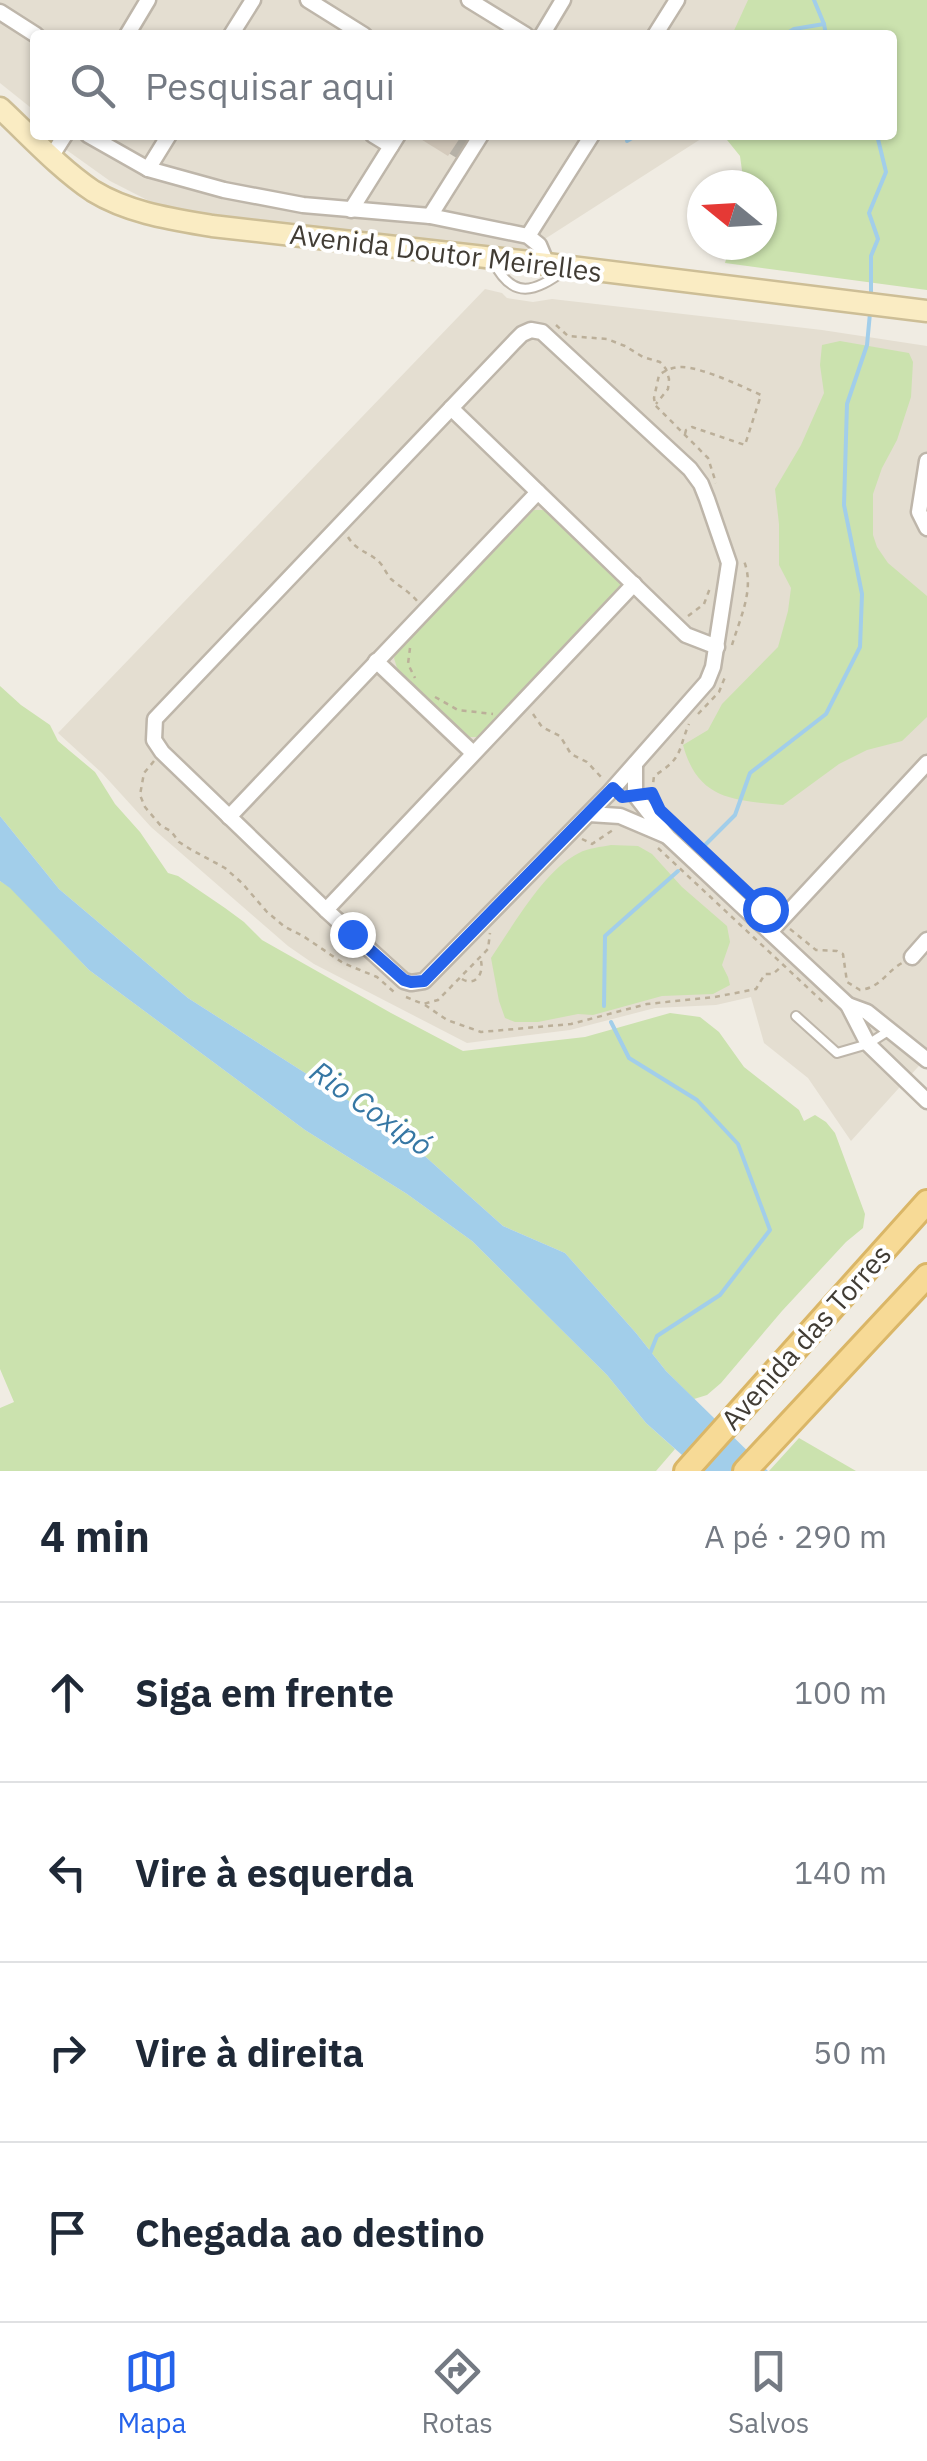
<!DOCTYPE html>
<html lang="pt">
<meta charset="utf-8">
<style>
:root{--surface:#fff;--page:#f6f6f7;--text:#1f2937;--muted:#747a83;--line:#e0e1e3;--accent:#2563eb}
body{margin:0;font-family:"IBM Plex Sans",sans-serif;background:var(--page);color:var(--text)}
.compass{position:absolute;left:687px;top:170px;width:90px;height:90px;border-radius:50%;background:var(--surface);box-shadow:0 2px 8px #0004;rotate:288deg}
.stop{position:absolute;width:30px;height:30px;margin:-22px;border:8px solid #2563eb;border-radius:50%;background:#fff}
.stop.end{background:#2563eb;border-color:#fff;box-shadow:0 2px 10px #0008}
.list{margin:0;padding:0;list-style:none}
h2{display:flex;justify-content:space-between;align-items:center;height:130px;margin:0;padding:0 40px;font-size:42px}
h2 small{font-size:32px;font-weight:400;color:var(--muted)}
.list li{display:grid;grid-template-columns:65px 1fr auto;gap:30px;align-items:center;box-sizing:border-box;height:180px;padding:0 40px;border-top:2px solid var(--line)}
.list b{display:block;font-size:38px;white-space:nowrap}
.list em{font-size:32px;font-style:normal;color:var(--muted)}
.icon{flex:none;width:55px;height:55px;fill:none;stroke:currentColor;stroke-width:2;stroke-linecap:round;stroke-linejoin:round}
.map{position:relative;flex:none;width:927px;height:1471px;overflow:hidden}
.search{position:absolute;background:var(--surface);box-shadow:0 2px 8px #0004;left:30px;right:30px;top:30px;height:110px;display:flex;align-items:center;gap:25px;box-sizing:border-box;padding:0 35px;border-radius:10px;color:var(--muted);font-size:38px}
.sheet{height:850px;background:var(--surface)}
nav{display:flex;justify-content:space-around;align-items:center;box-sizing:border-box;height:140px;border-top:2px solid var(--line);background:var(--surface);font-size:28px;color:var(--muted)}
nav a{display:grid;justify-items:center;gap:5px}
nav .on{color:var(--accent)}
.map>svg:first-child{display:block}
.residential{fill:#e4ded1}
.green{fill:#cbe2ae}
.water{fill:#a2ceea}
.shadow{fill:#0003}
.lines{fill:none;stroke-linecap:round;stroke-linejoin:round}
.stream{stroke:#a2ceea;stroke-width:4}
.building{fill:#d4cabc}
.lane-casing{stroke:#beb6aa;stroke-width:12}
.street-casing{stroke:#beb6aa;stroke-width:19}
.secondary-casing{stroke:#cdbe96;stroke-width:25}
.primary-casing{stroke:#dab667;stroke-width:28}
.path{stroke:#bbaf99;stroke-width:2.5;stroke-dasharray:5 5;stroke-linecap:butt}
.lane{stroke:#fff;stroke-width:8}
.street{stroke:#fff;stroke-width:14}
.secondary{stroke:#faecc3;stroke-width:20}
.primary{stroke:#f7da96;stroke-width:22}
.route{stroke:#2563eb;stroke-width:12}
.labels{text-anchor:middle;stroke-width:8;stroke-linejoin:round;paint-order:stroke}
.street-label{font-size:28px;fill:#413c34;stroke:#fff}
.water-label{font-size:30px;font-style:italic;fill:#3677a4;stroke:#fff}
</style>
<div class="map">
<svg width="927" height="1471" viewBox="0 0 927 1471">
<rect width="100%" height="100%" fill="#f0ece3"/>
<g class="residential">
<path d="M0,0H142L120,35H49L0,4Z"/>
<path d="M154,0H898L850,35H133Z"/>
<path d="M0,19L35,42V111L0,83Z"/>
<path d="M72,135H707L537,244L541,259L199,215L161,207L110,181L61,146Z"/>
<path d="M485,289L502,293L507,298L533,302L552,299L822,330L927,346V1057L851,1141L808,1078L764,1043L751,997L716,1005L655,1008L570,1030L467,1043L314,964L288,946L151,827L102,773L58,733Z"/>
</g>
<g class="green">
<path d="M748,0H927V290L725,263L730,245H762V185H744L740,156L723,135H892V35H732Z"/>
<path d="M840,341L909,353L913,362L911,397L897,440L882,468L873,494V535L877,547L888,563L927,596V717L902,741L867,750L839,764L783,805C733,800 698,800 683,745L708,730L722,704L778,647L788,611L791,588L779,565V524L775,489L801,445L824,393L820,365L822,345Z"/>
<path d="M534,510H543L552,514L619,579L621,589L480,737H468L397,668L394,658L397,651Z"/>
<path d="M0,686L21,705L50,725L58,741L95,772L115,804L140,832L168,873L178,876L225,908L244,922L262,940L391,1013L463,1051L585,1037L670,1013L700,1017L719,1032L744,1067L799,1110L804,1121L815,1115L826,1122L835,1133L865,1214L863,1228L846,1242L782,1311L721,1383L707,1395L694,1399L666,1371L636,1333L565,1253L503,1226L399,1133L188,998L59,889L0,816Z"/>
<path d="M611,845L638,846L652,854L682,887L727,926L730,942L722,965L728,977L730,985L713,994L662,996L593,1015L578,1014L538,1022H515L505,1018L499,1001L491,958C513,926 544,870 579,853C588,848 601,847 611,845Z"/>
<path d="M0,881L10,887L89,970L305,1130L407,1194L472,1241L607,1375L646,1423L675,1449L656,1471H0V1408L14,1402L0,1369Z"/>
<path d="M799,1438L856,1471H857H769Z"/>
</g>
<path class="water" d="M0,816L59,889L188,998L399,1133L503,1226L565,1253L636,1333L666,1371L768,1471H700L646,1423L607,1375L472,1241L407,1194L305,1130L89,970L10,888L0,881Z"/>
<path class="shadow" d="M424,135H476L460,160L422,137Z"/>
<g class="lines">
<g class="stream">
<path d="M814,0L824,24L826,35"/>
<path d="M784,35L794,29L824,24"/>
<path d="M627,141L637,135"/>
<path d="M871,298V256L878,239L869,213L886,172L877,135"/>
<path d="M706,844L735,815L750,773L826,714L860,647L862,594L844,505L847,404L867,345L870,313"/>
<path d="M604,1006L605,936L678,871"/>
<path d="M611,1022L629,1058L697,1100L738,1144L770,1230L720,1295L657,1336L649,1356"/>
</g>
</g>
<path class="building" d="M421,135H462L448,156L419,138Z"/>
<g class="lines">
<defs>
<g id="lane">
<path d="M493,261C513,301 535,292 565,270"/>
<path d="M796,1016L837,1053L868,1044L890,1030"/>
</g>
<g id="street">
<path d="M308,0L364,35"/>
<path d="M469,0L526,35"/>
<path d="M0,12L36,35"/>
<path d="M127,35L148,0"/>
<path d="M231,35L253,0"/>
<path d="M542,35L563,0"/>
<path d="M655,35L677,0"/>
<path d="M88,135L148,169L224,190L303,205L430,216L528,236L539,245L547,264"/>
<path d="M373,135L391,146"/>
<path d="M51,157L65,135"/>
<path d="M148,169L169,135"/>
<path d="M351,210L398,135"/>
<path d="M430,216L481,135"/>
<path d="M528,236L592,135"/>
<path d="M531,330L542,332L690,469L701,484L707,499L729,563L713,667L707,682L609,793L424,981L411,983L404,981L326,910L162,752L154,740L155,719L515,341L522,334Z"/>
<path d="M451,408L686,635L717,647"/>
<path d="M927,461L919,512L927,528"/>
<path d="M376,661L473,753"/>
<path d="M589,814L620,816L667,836L635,795V764"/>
<path d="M229,817L538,492"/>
<path d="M667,836L848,1005L868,1044L927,1101"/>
<path d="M326,910L634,584"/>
<path d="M770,932L927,763"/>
<path d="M912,957L927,940"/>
<path d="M848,1005L867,1012L927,1060"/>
</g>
<path id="secondary" d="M0,108C30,136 59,168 93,191C129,213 171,219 212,226L547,264L927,311"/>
<g id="primary">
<path d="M686,1471L927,1202"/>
<path d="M745,1471L927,1276"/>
</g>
</defs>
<use href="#lane" class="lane-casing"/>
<use href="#street" class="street-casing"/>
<use href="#secondary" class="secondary-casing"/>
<use href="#primary" class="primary-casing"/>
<g class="path">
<path d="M556,325L568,336L607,339L625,346L643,357L660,362L666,369L669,379L668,389L656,404"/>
<path d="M685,434L686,430L692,427L745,445L761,395C741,386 704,368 682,367C673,367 666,370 659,375L654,398L655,405L708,458L716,483"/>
<path d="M348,537C358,553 371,552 381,564C385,569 387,575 391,579C400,587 410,592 418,602"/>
<path d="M688,616L704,604L710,588"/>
<path d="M732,645C740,618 755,589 744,561"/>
<path d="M410,648L408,664L415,678"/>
<path d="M435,697L458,710L493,714"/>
<path d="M533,714L542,727L560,736L571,754L587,762L602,778"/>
<path d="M698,714L719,692L725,677"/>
<path d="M154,761L144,773L140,795L145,807L161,826L171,831L179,842L190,849L225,868L242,883L267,912L285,927L303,936L343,963L377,977L394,992"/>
<path d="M652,792L654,776C684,757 677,752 689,724"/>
<path d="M582,839L592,844L613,830"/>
<path d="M658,848L824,1003"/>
<path d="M790,929L816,950L837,951L843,954L847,982L860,990C880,988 886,972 902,963"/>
<path d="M462,979C475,987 484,974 481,961"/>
<path d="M406,997L423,1004L438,1000L488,949L490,933"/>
<path d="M425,1005L447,1020L481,1032L571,1024L647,1004L715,997L756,989L765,974H773L783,965"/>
</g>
<use href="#lane" class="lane"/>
<use href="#street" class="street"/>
<use href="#secondary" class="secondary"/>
<use href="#primary" class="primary"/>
</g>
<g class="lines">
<path class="route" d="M352,934L404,980L411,982L424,981L613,788L622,797L652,793L660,810L765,909"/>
</g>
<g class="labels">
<g class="street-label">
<text transform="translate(446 253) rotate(7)" y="10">Avenida Doutor Meirelles</text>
<text transform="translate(806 1337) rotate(-48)" y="10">Avenida das Torres</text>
</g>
<g class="water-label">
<text transform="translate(371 1109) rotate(35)" y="10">Rio Coxipó</text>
</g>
</g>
</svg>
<svg class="compass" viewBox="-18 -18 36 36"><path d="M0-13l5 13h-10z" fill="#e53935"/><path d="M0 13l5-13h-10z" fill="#747a83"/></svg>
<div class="stop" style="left:765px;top:909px"></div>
<div class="stop end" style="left:352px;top:934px"></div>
<div class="search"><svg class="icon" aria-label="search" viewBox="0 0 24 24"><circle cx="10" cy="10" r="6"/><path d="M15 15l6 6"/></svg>Pesquisar aqui</div>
</div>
<section class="sheet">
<h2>4 min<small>A pé · 290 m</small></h2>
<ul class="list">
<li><svg class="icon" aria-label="ahead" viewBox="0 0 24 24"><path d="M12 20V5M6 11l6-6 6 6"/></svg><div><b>Siga em frente</b></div><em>100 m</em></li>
<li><svg class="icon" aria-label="left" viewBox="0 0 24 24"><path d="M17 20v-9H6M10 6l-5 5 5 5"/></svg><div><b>Vire à esquerda</b></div><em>140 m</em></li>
<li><svg class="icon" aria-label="right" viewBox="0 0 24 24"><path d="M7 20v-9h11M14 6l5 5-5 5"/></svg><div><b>Vire à direita</b></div><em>50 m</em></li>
<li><svg class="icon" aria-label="arrive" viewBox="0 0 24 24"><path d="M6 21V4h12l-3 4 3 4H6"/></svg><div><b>Chegada ao destino</b></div></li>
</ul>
</section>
<nav>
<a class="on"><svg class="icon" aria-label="map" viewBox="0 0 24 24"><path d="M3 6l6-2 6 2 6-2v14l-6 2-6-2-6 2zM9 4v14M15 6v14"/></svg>Mapa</a>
<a><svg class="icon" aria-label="directions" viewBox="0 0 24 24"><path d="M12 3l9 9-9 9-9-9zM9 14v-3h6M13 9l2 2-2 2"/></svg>Rotas</a>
<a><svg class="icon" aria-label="saved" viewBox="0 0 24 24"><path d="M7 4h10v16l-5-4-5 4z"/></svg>Salvos</a>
</nav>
